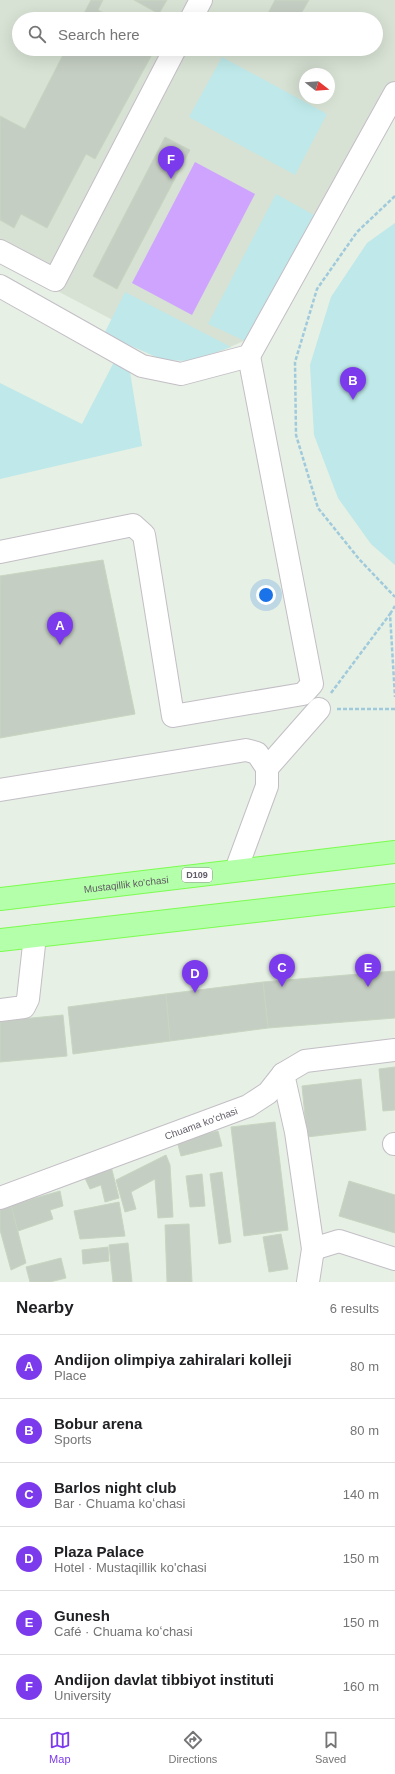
<!DOCTYPE html>
<meta charset="utf-8">
<style>
:root{--surface:#fff;--page:#f6f6f6;--text:#202124;--muted:#757577;--line:#e0e0e0;--accent:#7c3aed}
body{margin:0;font-family:Arial,sans-serif;background:var(--page);color:var(--text)}
.compass{position:absolute;left:299px;top:68px;width:36px;height:36px;border-radius:50%;background:var(--surface);box-shadow:0 4px 16px #0002;rotate:107deg}
.you{position:absolute;left:266px;top:595px;width:14px;height:14px;margin:-10px;border:3px solid #fff;border-radius:50%;background:#1a73e8;box-shadow:0 0 0 6px #1a73e833}
.badge{display:grid;place-items:center;width:26px;height:26px;border-radius:50%;background:var(--accent);color:#fff;font-size:13px;font-weight:700}
.pin{position:absolute;translate:-50% -33px;filter:drop-shadow(0 1px 2px #0008)}
.pin::after{content:'';position:absolute;top:21px;width:14px;height:12px;background:inherit;clip-path:polygon(0 0,100% 0,50% 100%)}
.list{margin:0;padding:0;list-style:none}
h2{display:flex;justify-content:space-between;align-items:center;height:52px;margin:0;padding:0 16px;font-size:17px}
h2 small{font-size:13px;font-weight:400;color:var(--muted)}
.list li{display:grid;grid-template-columns:26px 1fr auto;gap:12px;align-items:center;box-sizing:border-box;height:64px;padding:0 16px;border-top:1px solid var(--line)}
.list b{display:block;font-size:15px;white-space:nowrap}
.list p{margin:0;font-size:13px;white-space:nowrap;color:var(--muted)}
.list em{font-size:13px;font-style:normal;color:var(--muted)}
.icon{flex:none;width:22px;height:22px;fill:none;stroke:currentColor;stroke-width:2;stroke-linecap:round;stroke-linejoin:round}
.map{position:relative;flex:none;width:395px;height:1282px;overflow:hidden}
.search{position:absolute;background:var(--surface);box-shadow:0 4px 16px #0002;left:12px;right:12px;top:12px;height:44px;display:flex;align-items:center;gap:10px;box-sizing:border-box;padding:0 14px;border-radius:22px;color:var(--muted);font-size:15px}
.sheet{height:436px;background:var(--surface)}
nav{display:flex;justify-content:space-around;align-items:center;box-sizing:border-box;height:56px;border-top:1px solid var(--line);background:var(--surface);font-size:11px;color:var(--muted)}
nav a{display:grid;justify-items:center;gap:2px}
nav .on{color:var(--accent)}
.map>svg:first-child{display:block}
.education{fill:#d7e2d4;fill-rule:evenodd}
.green{fill:#bee8e9}
.water{fill:#cfa4ff}
.building{fill:#c5cec3;stroke:#c7d5c1}
.lines{fill:none;stroke-linecap:round;stroke-linejoin:round}
.minor-casing{stroke:#c3bec6;stroke-width:24}
.major-casing{stroke:#7afd4f;stroke-width:24}
.path{stroke:#a0cadc;stroke-width:2.5;stroke-dasharray:4 2;stroke-linecap:butt}
.minor{stroke:#fff;stroke-width:22}
.major{stroke:#b4ffa9;stroke-width:22}
.labels{text-anchor:middle;stroke-width:3;stroke-linejoin:round;paint-order:stroke}
.shield{fill:#fff;stroke:#908d94;stroke-width:1}
.shield-label{font-size:9px;font-weight:bold;fill:#615c66}
.street-label{font-size:10px;fill:#615c66;stroke:#fff}
</style>
<div class="map">
<svg width="395" height="1282" viewBox="0 0 395 1282">
<rect width="100%" height="100%" fill="#e6f0e4"/>
<path class="education" d="M0,0H395V84L255,336L212,355L191,361L0,261ZM19,19H376V49H19ZM305,74H329V98H305Z"/>
<g class="green">
<path d="M222,57L327,114L295,175L189,117Z"/>
<path d="M276,194L321,219L245,341L208,324Z"/>
<path d="M395,223V565L371,544L338,498L314,435L310,365L331,297L367,243Z"/>
<path d="M125,292L231,347L190,361L163,360L104,334Z"/>
<path d="M114,362L130,372L142,446L0,479V383L82,424Z"/>
</g>
<path class="water" d="M195,162L255,194L192,315L132,283Z"/>
<g class="building">
<path d="M91,0H103L98,10L115,19H81Z"/>
<path d="M134,0H167L159,14Z"/>
<path d="M275,0H309L298,19H265Z"/>
<path d="M66,49H155L95,159L86,154L47,228L21,214L14,228L0,220V116L25,129Z"/>
<path d="M165,137L190,150L117,289L93,276Z"/>
<path d="M103,560L135,714L0,738V576Z"/>
<path d="M395,971V1018L268,1028L263,982Z"/>
<path d="M263,982L268,1028L170,1041L166,994Z"/>
<path d="M166,994L170,1041L73,1054L68,1007Z"/>
<path d="M63,1015L67,1056L0,1062V1021Z"/>
<path d="M395,1067V1110L383,1111L379,1069Z"/>
<path d="M361,1079L366,1130L307,1137L302,1086Z"/>
<path d="M275,1122L288,1230L244,1236L231,1127Z"/>
<path d="M218,1131L222,1146L181,1156L177,1141Z"/>
<path d="M166,1155L170,1165L173,1217L158,1218L155,1179L131,1192L136,1209L125,1212L116,1180Z"/>
<path d="M111,1166L119,1198L105,1202L101,1185L90,1189L84,1176Z"/>
<path d="M222,1172L231,1242L219,1244L210,1174Z"/>
<path d="M202,1174L205,1206L190,1207L186,1176Z"/>
<path d="M349,1181L395,1195V1233L339,1216Z"/>
<path d="M60,1191L63,1206L50,1210L53,1219L18,1231L11,1205Z"/>
<path d="M119,1202L125,1236L80,1239L74,1211Z"/>
<path d="M11,1205L26,1263L11,1270L0,1230V1210Z"/>
<path d="M189,1224L192,1282H167L165,1225Z"/>
<path d="M281,1234L288,1269L269,1272L263,1237Z"/>
<path d="M128,1243L132,1282H113L109,1245Z"/>
<path d="M108,1247L109,1261L83,1264L82,1250Z"/>
<path d="M61,1258L66,1278L50,1282H30L26,1267Z"/>
</g>
<g class="lines">
<defs>
<g id="minor">
<path d="M191,19L201,0"/>
<path d="M0,251L55,280L175,49"/>
<path d="M0,286L142,366L181,374L249,356L395,93"/>
<path d="M0,552L133,525L144,535L173,716L303,694L312,684L249,356"/>
<path d="M267,768L319,709"/>
<path d="M0,790L246,750L257,753L267,768V786L236,870"/>
<path d="M0,1010L24,1007L28,999L35,936"/>
<path d="M283,1074L296,1132L313,1249L308,1282"/>
<path d="M394,1144H395"/>
<path d="M0,1198L248,1106L268,1093L283,1074L305,1061L395,1050"/>
<path d="M313,1249L339,1241L395,1259"/>
</g>
<g id="major">
<path id="s1" d="M0,899L395,852"/>
<path d="M0,940L395,895"/>
</g>
</defs>
<use href="#minor" class="minor-casing"/>
<use href="#major" class="major-casing"/>
<g class="path">
<path d="M395,196L357,232L317,289L295,362L296,435L318,508L359,559L395,597"/>
<path d="M390,614L395,606"/>
<path d="M331,693L390,614L395,697"/>
<path d="M337,709H395"/>
</g>
<use href="#minor" class="minor"/>
<use href="#major" class="major"/>
</g>
<g class="labels">
<rect class="shield" x="182" y="868" width="30" height="14" rx="3"/>
<g class="shield-label">
<text x="197" y="878">D109</text>
</g>
<g class="street-label">
<text dy="4" stroke="none"><textPath href="#s1" startOffset="127">Mustaqillik ko'chasi</textPath></text>
<text transform="translate(201 1123) rotate(-20)" y="4">Chuama koʻchasi</text>
</g>
</g>
</svg>
<svg class="compass" viewBox="-18 -18 36 36"><path d="M0-13l5 13h-10z" fill="#e53935"/><path d="M0 13l5-13h-10z" fill="#757577"/></svg>
<div class="you"></div>
<div class="pin badge" style="left:60px;top:645px">A</div>
<div class="pin badge" style="left:353px;top:400px">B</div>
<div class="pin badge" style="left:282px;top:987px">C</div>
<div class="pin badge" style="left:195px;top:993px">D</div>
<div class="pin badge" style="left:368px;top:987px">E</div>
<div class="pin badge" style="left:171px;top:179px">F</div>
<div class="search"><svg class="icon" aria-label="search" viewBox="0 0 24 24"><circle cx="10" cy="10" r="6"/><path d="M15 15l6 6"/></svg>Search here</div>
</div>
<section class="sheet">
<h2>Nearby<small>6 results</small></h2>
<ul class="list">
<li><span class="badge">A</span><div><b>Andijon olimpiya zahiralari kolleji</b><p>Place</p></div><em>80 m</em></li>
<li><span class="badge">B</span><div><b>Bobur arena</b><p>Sports</p></div><em>80 m</em></li>
<li><span class="badge">C</span><div><b>Barlos night club</b><p>Bar · Chuama koʻchasi</p></div><em>140 m</em></li>
<li><span class="badge">D</span><div><b>Plaza Palace</b><p>Hotel · Mustaqillik ko'chasi</p></div><em>150 m</em></li>
<li><span class="badge">E</span><div><b>Gunesh</b><p>Café · Chuama koʻchasi</p></div><em>150 m</em></li>
<li><span class="badge">F</span><div><b>Andijon davlat tibbiyot instituti</b><p>University</p></div><em>160 m</em></li>
</ul>
</section>
<nav>
<a class="on"><svg class="icon" aria-label="map" viewBox="0 0 24 24"><path d="M3 6l6-2 6 2 6-2v14l-6 2-6-2-6 2zM9 4v14M15 6v14"/></svg>Map</a>
<a><svg class="icon" aria-label="directions" viewBox="0 0 24 24"><path d="M12 3l9 9-9 9-9-9zM9 14v-3h6M13 9l2 2-2 2"/></svg>Directions</a>
<a><svg class="icon" aria-label="saved" viewBox="0 0 24 24"><path d="M7 4h10v16l-5-4-5 4z"/></svg>Saved</a>
</nav>
